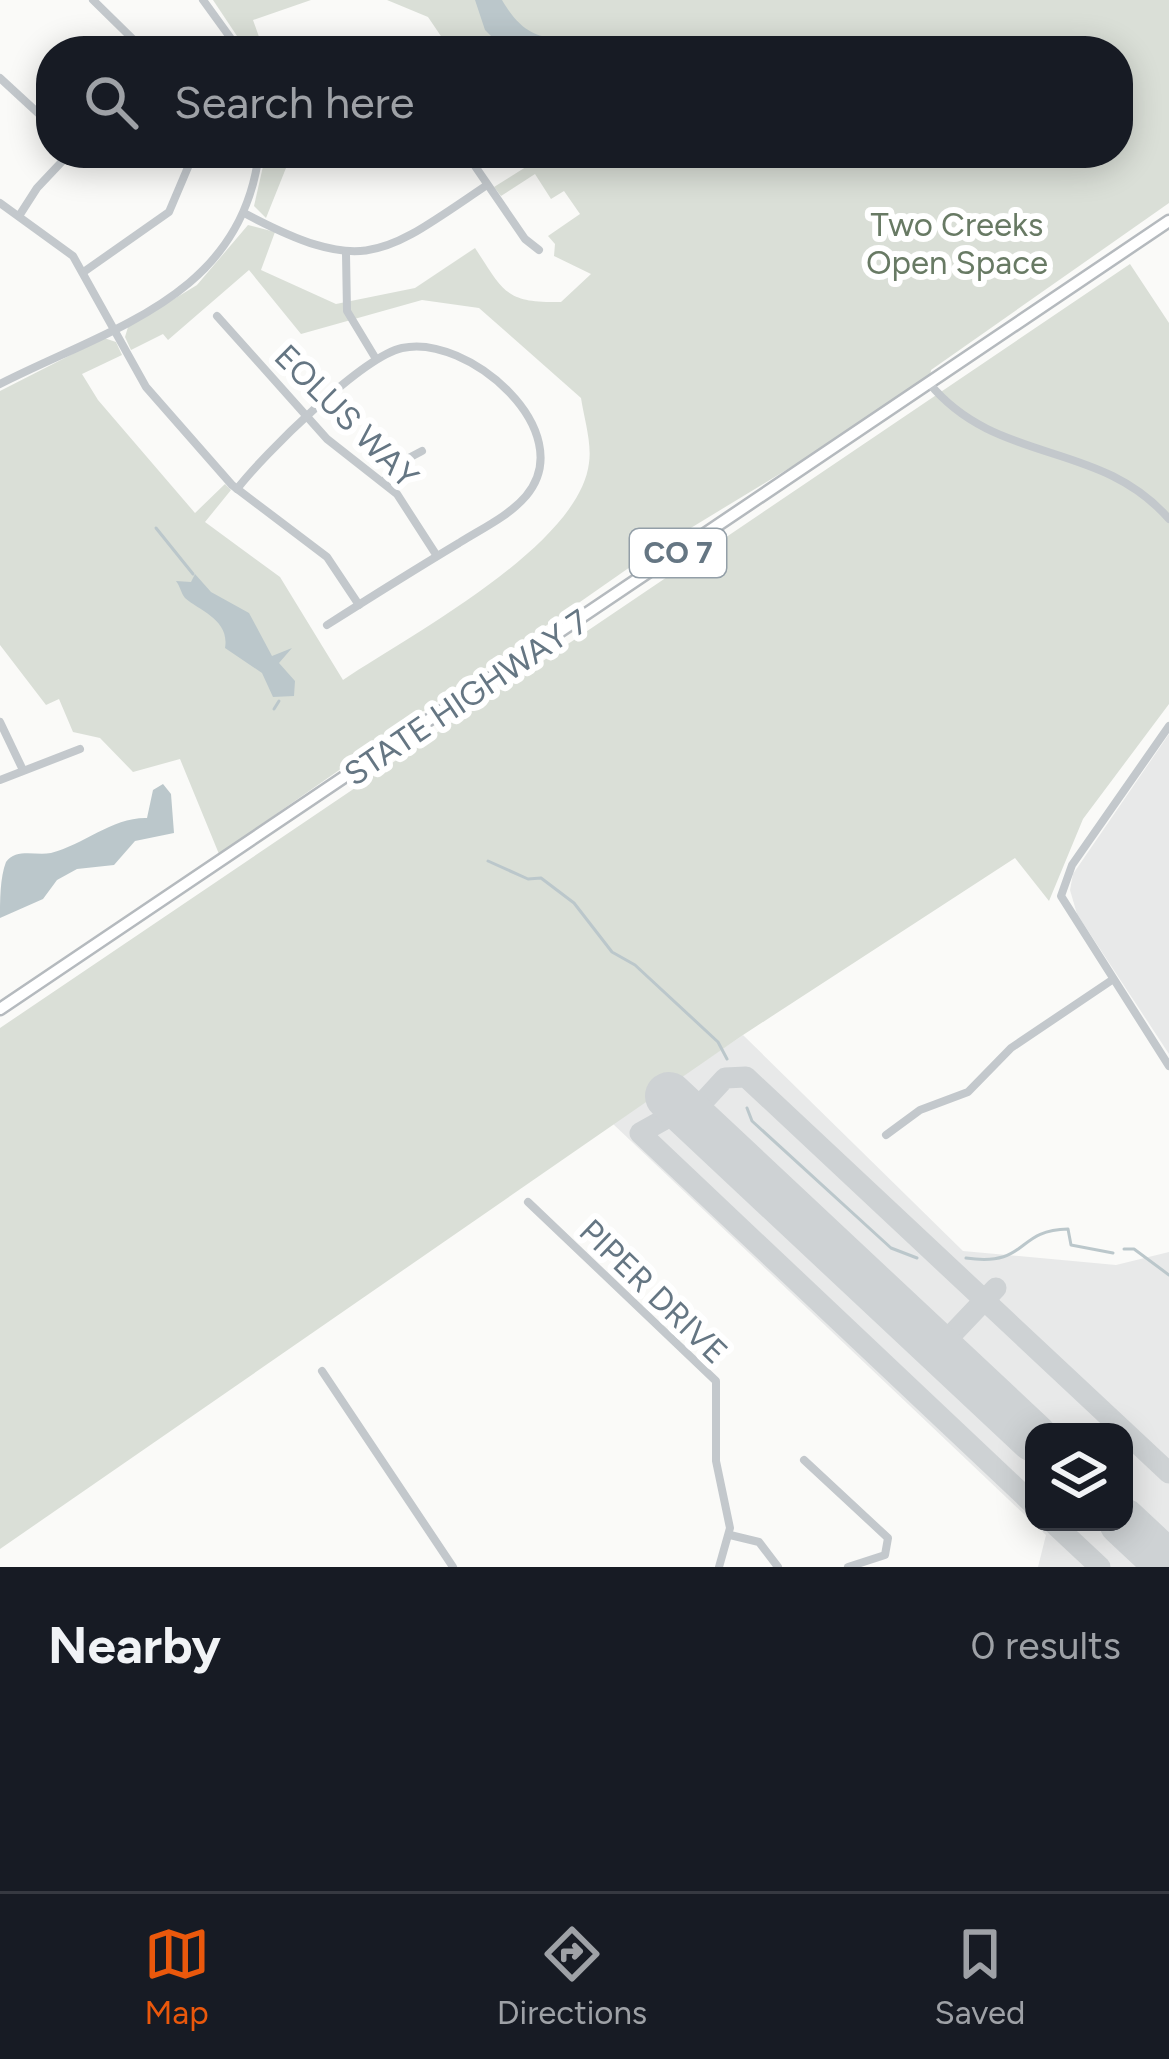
<!DOCTYPE html>
<style>
:root{--surface:#171b24;--page:#242831;--text:#f1f3f6;--muted:#9ea1a6;--line:#363941;--accent:#ea580c}
body{margin:0;font-family:Figtree,sans-serif;background:var(--page);color:var(--text)}
.controls{position:absolute;right:36px;bottom:36px;display:grid;overflow:hidden;border-radius:24px;box-shadow:0 6px 30px #0003}
.controls button{width:108px;height:108px;display:grid;place-items:center;padding:0;border:0;border-bottom:3px solid var(--line);background:var(--surface);color:var(--text);font:60px sans-serif}
.list{margin:0;padding:0;list-style:none}
h2{display:flex;justify-content:space-between;align-items:center;height:156px;margin:0;padding:0 48px;font-size:51px}
h2 small{font-size:39px;font-weight:400;color:var(--muted)}
.icon{flex:none;width:66px;height:66px;fill:none;stroke:currentColor;stroke-width:2;stroke-linecap:round;stroke-linejoin:round}
.map{position:relative;flex:none;width:1169px;height:1567px;overflow:hidden}
.search{position:absolute;background:var(--surface);box-shadow:0 6px 30px #0003;left:36px;right:36px;top:36px;height:132px;display:flex;align-items:center;gap:30px;box-sizing:border-box;padding:0 42px;border-radius:48px;color:var(--muted);font-size:45px}
.sheet{height:324px;background:var(--surface)}
nav{display:flex;justify-content:space-around;align-items:center;box-sizing:border-box;height:168px;border-top:3px solid var(--line);background:var(--surface);font-size:33px;color:var(--muted)}
nav a{display:grid;justify-items:center;gap:6px}
nav .on{color:var(--accent)}
.map>svg:first-child{display:block}
.built{fill:#e8e9e9;fill-rule:evenodd}
.green{fill:#dadfd7}
.water{fill:#bbc7cb}
.lines{fill:none;stroke-linecap:round;stroke-linejoin:round}
.stream{stroke:#bbc7cb;stroke-width:3}
.taxiway{stroke:#ced2d4;stroke-width:21}
.runway{stroke:#ced2d4;stroke-width:48}
.major-casing{stroke:#b5babe;stroke-width:15}
.minor{stroke:#c3c8cc;stroke-width:8}
.major{stroke:#fff;stroke-width:10}
.labels{text-anchor:middle;stroke-width:12;stroke-linejoin:round;paint-order:stroke}
.shield{fill:#fff;stroke:#939fa8;stroke-width:3}
.shield-label{font-size:30px;font-weight:bold;fill:#657683}
.park-label{font-size:33px;fill:#687a64;stroke:#fff}
.street-label{font-size:33px;fill:#657683;stroke:#fff}
</style>
<div class="map">
<svg width="1169" height="1567" viewBox="0 0 1169 1567">
<rect width="100%" height="100%" fill="#fafaf8"/>
<g class="built">
<path d="M1169,734V1054L1077,914L1070,890L1073,874Z"/>
<path d="M743,1035L963,1251L1116,1265L1169,1252V1567H1038L1046,1535L612,1123ZM1034,1432H1124V1522H1034Z"/>
</g>
<g class="green">
<path d="M213,0H311L253,20L264,51H247Z"/>
<path d="M387,0H1169V203L931,370L929,383L653,551L219,854L180,759L133,772L100,738L73,732L59,699L46,705L0,645V391L104,338L116,342L122,355L82,374L98,400L195,513L225,484L231,490L205,522L280,577L343,680C410,635 579,546 589,463C592,443 584,418 581,398L479,308L422,300L301,334L249,270L168,340L163,334L131,350L125,337L128,327L197,285L248,225L275,232L261,270L336,304L415,288L475,248C504,292 505,303 561,302L591,274L554,256L555,244L548,236L580,214L564,191L551,199L535,174L501,196L494,187L529,165L521,153H1118V51H451L428,17Z"/>
<path d="M266,153H292L266,218L254,206Z"/>
<path d="M1130,264L1169,323V704L1083,819L1049,901L1015,858L743,1035L0,1549V1028Z"/>
</g>
<g class="water">
<path d="M475,0H502C536,59 564,25 613,51H506L485,30Z"/>
<path d="M195,574L211,592L249,613L272,656L292,648L279,663L295,681L294,696L273,697L262,673L225,648C230,620 200,611 185,598C181,593 180,586 176,581L191,582Z"/>
<path d="M163,784L171,794L174,833L135,841L114,865L77,869L57,880L43,899L0,918C0,901 0,877 6,862C16,848 36,856 51,853C83,845 113,817 147,818L153,790Z"/>
</g>
<g class="lines">
<g class="stream">
<path d="M156,528L193,574"/>
<path d="M274,709L279,701"/>
<path d="M488,861L528,879L541,878L574,903L612,952L635,965L718,1042L727,1059"/>
<path d="M747,1108L752,1121L891,1248L917,1258"/>
<path d="M1124,1249H1134L1169,1275"/>
<path d="M966,1258C1030,1267 1014,1230 1068,1229L1071,1245L1113,1253"/>
</g>
<g class="taxiway">
<path d="M683,1109L640,1133L1034,1505"/>
<path d="M690,1116L725,1078L746,1077L1169,1473"/>
<path d="M939,1348L996,1288"/>
<path d="M1052,1522L1100,1567"/>
<path d="M1158,1567L1169,1555"/>
</g>
<g class="runway">
<path d="M669,1096L1034,1438"/>
<path d="M1123,1522L1169,1565"/>
</g>
<defs>
<path id="major" d="M0,1009L1169,221"/>
</defs>
<use href="#major" class="major-casing"/>
<g class="minor">
<path d="M93,0L145,51"/>
<path d="M203,0L240,51"/>
<path d="M304,51C334,40 359,33 387,51"/>
<path d="M0,78L51,125"/>
<path d="M466,153L525,239L539,250"/>
<path d="M0,203L73,256L146,387L232,485L327,557L359,605"/>
<path d="M246,214C366,277 383,255 487,185"/>
<path d="M19,216L37,188L70,153"/>
<path d="M346,254L347,311L376,359"/>
<path d="M85,271L169,212L194,153"/>
<path d="M217,316L327,439L397,494L437,556"/>
<path d="M929,383C997,466 1100,439 1169,519"/>
<path d="M0,384C112,327 241,297 259,153"/>
<path d="M384,481L403,461L422,451"/>
<path d="M237,489C264,454 362,357 402,348C467,333 581,431 526,496C509,516 481,529 459,543C414,570 371,597 327,625"/>
<path d="M0,722L22,768"/>
<path d="M1169,726L1072,865L1061,896L1169,1066"/>
<path d="M0,780L80,749"/>
<path d="M886,1135L920,1110L968,1092L1011,1048L1112,980"/>
<path d="M528,1202L716,1381V1461L730,1528L719,1567"/>
<path d="M322,1371L453,1567"/>
<path d="M804,1460L888,1538L885,1555L848,1567"/>
<path d="M730,1535L759,1542L778,1567"/>
</g>
<use href="#major" class="major"/>
</g>
<g class="labels">
<rect class="shield" x="630" y="529" width="96" height="48" rx="9"/>
<g class="shield-label">
<text x="678" y="563">CO 7</text>
</g>
<g class="park-label">
<text x="957" y="236">Two Creeks<tspan x="957" dy="38">Open Space</tspan></text>
</g>
<g class="street-label">
<text transform="translate(347 416) rotate(45)" y="12">EOLUS WAY</text>
<text transform="translate(466 697) rotate(-34)" y="12">STATE HIGHWAY 7</text>
<text transform="translate(654 1291) rotate(44)" y="12">PIPER DRIVE</text>
</g>
</g>
</svg>
<div class="controls">
<button><svg class="icon" aria-label="layers" viewBox="0 0 24 24"><path d="M12 4l9 5-9 5-9-5zM3 14l9 5 9-5"/></svg></button>
</div>
<div class="search"><svg class="icon" aria-label="search" viewBox="0 0 24 24"><circle cx="10" cy="10" r="6"/><path d="M15 15l6 6"/></svg>Search here</div>
</div>
<section class="sheet">
<h2>Nearby<small>0 results</small></h2>
<ul class="list">
</ul>
</section>
<nav>
<a class="on"><svg class="icon" aria-label="map" viewBox="0 0 24 24"><path d="M3 6l6-2 6 2 6-2v14l-6 2-6-2-6 2zM9 4v14M15 6v14"/></svg>Map</a>
<a><svg class="icon" aria-label="directions" viewBox="0 0 24 24"><path d="M12 3l9 9-9 9-9-9zM9 14v-3h6M13 9l2 2-2 2"/></svg>Directions</a>
<a><svg class="icon" aria-label="saved" viewBox="0 0 24 24"><path d="M7 4h10v16l-5-4-5 4z"/></svg>Saved</a>
</nav>
